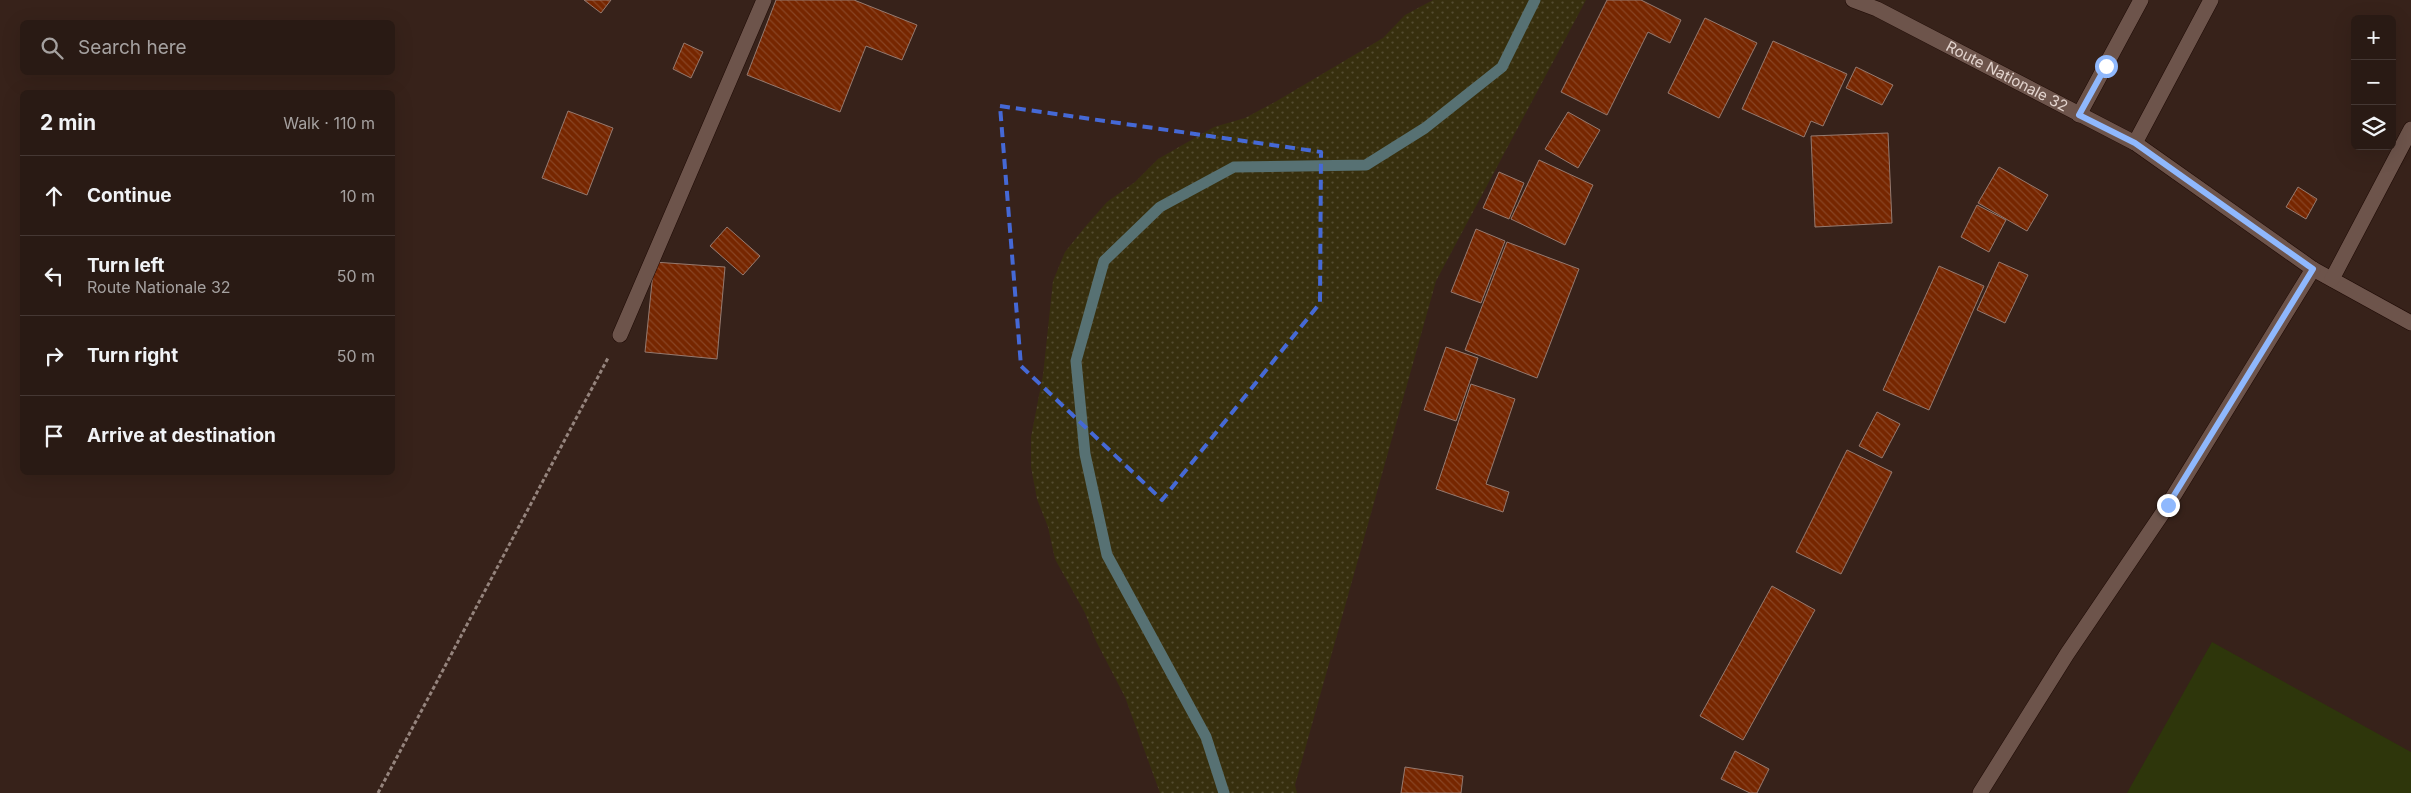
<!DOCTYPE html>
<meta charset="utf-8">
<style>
:root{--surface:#291a14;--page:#31231d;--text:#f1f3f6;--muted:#a5a1a0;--line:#453834}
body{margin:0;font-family:Inter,sans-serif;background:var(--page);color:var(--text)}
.controls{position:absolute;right:15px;top:15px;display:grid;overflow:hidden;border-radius:8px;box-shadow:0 5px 20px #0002}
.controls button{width:45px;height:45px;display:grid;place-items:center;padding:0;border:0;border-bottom:1px solid var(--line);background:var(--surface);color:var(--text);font:25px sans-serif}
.stop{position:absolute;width:15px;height:15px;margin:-11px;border:4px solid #8fb8fd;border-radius:50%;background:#fff}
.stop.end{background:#8fb8fd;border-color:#fff;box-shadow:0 1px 5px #0008}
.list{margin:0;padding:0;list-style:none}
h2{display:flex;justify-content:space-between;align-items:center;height:65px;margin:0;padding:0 20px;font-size:21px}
h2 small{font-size:16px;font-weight:400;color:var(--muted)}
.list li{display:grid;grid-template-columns:32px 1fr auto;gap:15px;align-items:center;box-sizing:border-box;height:80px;padding:0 20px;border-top:1px solid var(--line)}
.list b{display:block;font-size:19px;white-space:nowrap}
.list p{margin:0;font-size:16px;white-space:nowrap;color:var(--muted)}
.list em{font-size:16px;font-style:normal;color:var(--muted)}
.icon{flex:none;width:28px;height:28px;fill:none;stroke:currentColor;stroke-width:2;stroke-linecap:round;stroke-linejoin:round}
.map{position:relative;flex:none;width:2411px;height:793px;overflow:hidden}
.search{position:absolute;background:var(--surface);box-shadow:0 5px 20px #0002;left:20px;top:20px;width:375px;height:55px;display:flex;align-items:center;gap:12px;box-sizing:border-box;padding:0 18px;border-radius:8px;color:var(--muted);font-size:19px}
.panel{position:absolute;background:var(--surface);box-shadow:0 5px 20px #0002;left:20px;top:90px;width:375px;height:385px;border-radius:8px}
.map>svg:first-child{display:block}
.green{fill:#2e360b}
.sand{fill:url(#sand-dots)}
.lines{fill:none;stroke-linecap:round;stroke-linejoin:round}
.stream{stroke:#577173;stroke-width:11}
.building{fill:url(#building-back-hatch);stroke:#957a70}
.minor-casing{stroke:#1e0a05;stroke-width:16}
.path{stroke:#95847d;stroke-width:3;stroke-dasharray:4 2.5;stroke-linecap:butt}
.minor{stroke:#6d544b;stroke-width:15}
.route{stroke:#8fb8fd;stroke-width:6}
.marked{fill:none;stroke:#4569d6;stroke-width:4;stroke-dasharray:10 6;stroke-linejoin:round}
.labels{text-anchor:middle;stroke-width:4;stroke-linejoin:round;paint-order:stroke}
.street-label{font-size:15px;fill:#e3d4ce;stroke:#2d1811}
</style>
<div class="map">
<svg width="2411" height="793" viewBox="0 0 2411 793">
<defs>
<pattern id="sand-dots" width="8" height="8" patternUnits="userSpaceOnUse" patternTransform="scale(1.25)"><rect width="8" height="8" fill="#372f0e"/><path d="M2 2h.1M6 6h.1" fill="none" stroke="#544c30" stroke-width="1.8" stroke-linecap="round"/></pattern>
<pattern id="building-back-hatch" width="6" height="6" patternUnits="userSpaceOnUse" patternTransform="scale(1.25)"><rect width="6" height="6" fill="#762600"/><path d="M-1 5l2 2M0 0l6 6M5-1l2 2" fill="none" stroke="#894524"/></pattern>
</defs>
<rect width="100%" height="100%" fill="#37221a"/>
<path class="green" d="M2212,642L2411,752V793H2127Z"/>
<path class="sand" d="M1433,0H1586L1436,281L1295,785L1297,793H1160L1125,697L1096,641L1085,613L1055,559L1048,527L1037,499L1031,467V437L1043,375L1053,281L1065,252L1085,227L1107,202L1135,182L1158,159L1214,127L1245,118L1275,102L1383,38L1405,15Z"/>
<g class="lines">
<path class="stream" d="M1224,793L1206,737L1107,555L1085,454L1076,361L1104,261L1160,207L1234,167L1366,165L1425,128L1502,67L1535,0"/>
</g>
<g class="building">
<path d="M584,0H611L601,13Z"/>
<path d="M776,0H854L917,25L902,60L866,46L840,112L747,75Z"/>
<path d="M1607,0H1641L1681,20L1670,43L1648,32L1607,115L1561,92Z"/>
<path d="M1705,18L1757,43L1719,118L1668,93Z"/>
<path d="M1773,41L1847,74L1823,126L1811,121L1804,137L1742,109Z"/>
<path d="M684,43L703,52L691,78L673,69Z"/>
<path d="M1856,67L1893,85L1882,105L1846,88Z"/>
<path d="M568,111L613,128L587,195L542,178Z"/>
<path d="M1568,112L1600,130L1578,168L1545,149Z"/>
<path d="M1888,133L1892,223L1815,227L1811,136Z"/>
<path d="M1539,160L1593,185L1565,245L1511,219Z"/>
<path d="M1999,167L2048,195L2027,231L1978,203Z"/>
<path d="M1499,172L1524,183L1509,219L1483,208Z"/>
<path d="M2298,187L2317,199L2306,219L2286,207Z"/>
<path d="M1977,205L2006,220L1989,252L1961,237Z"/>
<path d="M727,227L760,256L743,275L710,246Z"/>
<path d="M1476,229L1505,241L1481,303L1451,292Z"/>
<path d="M1507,242L1579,269L1537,378L1465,350Z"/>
<path d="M654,262L725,267L717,359L645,352Z"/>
<path d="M1999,262L2028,275L2005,323L1977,310Z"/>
<path d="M1939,266L1984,286L1929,410L1883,390Z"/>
<path d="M1446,347L1478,358L1456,421L1424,410Z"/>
<path d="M1471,384L1515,399L1486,484L1509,492L1503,512L1436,489Z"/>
<path d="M1877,412L1900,424L1882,458L1859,446Z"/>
<path d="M1847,450L1892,472L1841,574L1796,552Z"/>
<path d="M1772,586L1815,610L1743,740L1700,716Z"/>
<path d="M1735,751L1769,769L1757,793H1750L1721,779Z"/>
<path d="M1405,767L1463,776L1461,793H1401Z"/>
</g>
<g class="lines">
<defs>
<g id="minor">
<path id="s1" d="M1853,0L1877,9L2135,143L2313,269L2411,323"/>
<path d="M2079,115L2141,0"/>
<path d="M2135,143L2211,0"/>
<path d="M2332,279L2411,129"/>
<path d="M620,335L764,0"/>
<path d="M1980,793L2067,654L2168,505L2313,269"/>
</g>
</defs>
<use href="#minor" class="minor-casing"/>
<path class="path" d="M378,793L608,358"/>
<use href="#minor" class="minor"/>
</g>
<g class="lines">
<path class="route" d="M2106,66L2079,115L2135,143L2313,269L2168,505"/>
</g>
<path class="marked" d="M1000,106L1321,152L1320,303L1162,500L1021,366Z"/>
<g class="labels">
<g class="street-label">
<text dy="5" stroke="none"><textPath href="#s1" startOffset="172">Route Nationale 32</textPath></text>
</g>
</g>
</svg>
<div class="controls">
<button>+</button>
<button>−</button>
<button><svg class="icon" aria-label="layers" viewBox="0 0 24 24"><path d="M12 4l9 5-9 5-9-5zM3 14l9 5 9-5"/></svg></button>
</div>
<div class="stop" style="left:2106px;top:66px"></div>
<div class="stop end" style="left:2168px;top:505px"></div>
<div class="search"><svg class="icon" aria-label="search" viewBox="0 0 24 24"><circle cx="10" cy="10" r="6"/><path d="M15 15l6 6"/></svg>Search here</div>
<section class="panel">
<h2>2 min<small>Walk · 110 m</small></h2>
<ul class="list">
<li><svg class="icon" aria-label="ahead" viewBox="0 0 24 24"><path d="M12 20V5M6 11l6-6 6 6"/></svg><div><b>Continue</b></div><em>10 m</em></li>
<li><svg class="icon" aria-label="left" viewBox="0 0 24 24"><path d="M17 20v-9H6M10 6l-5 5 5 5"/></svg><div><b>Turn left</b><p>Route Nationale 32</p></div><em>50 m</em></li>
<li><svg class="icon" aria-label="right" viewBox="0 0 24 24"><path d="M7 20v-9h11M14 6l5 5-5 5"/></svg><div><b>Turn right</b></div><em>50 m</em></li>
<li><svg class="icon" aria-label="arrive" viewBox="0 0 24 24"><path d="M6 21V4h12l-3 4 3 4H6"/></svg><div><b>Arrive at destination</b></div></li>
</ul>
</section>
</div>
